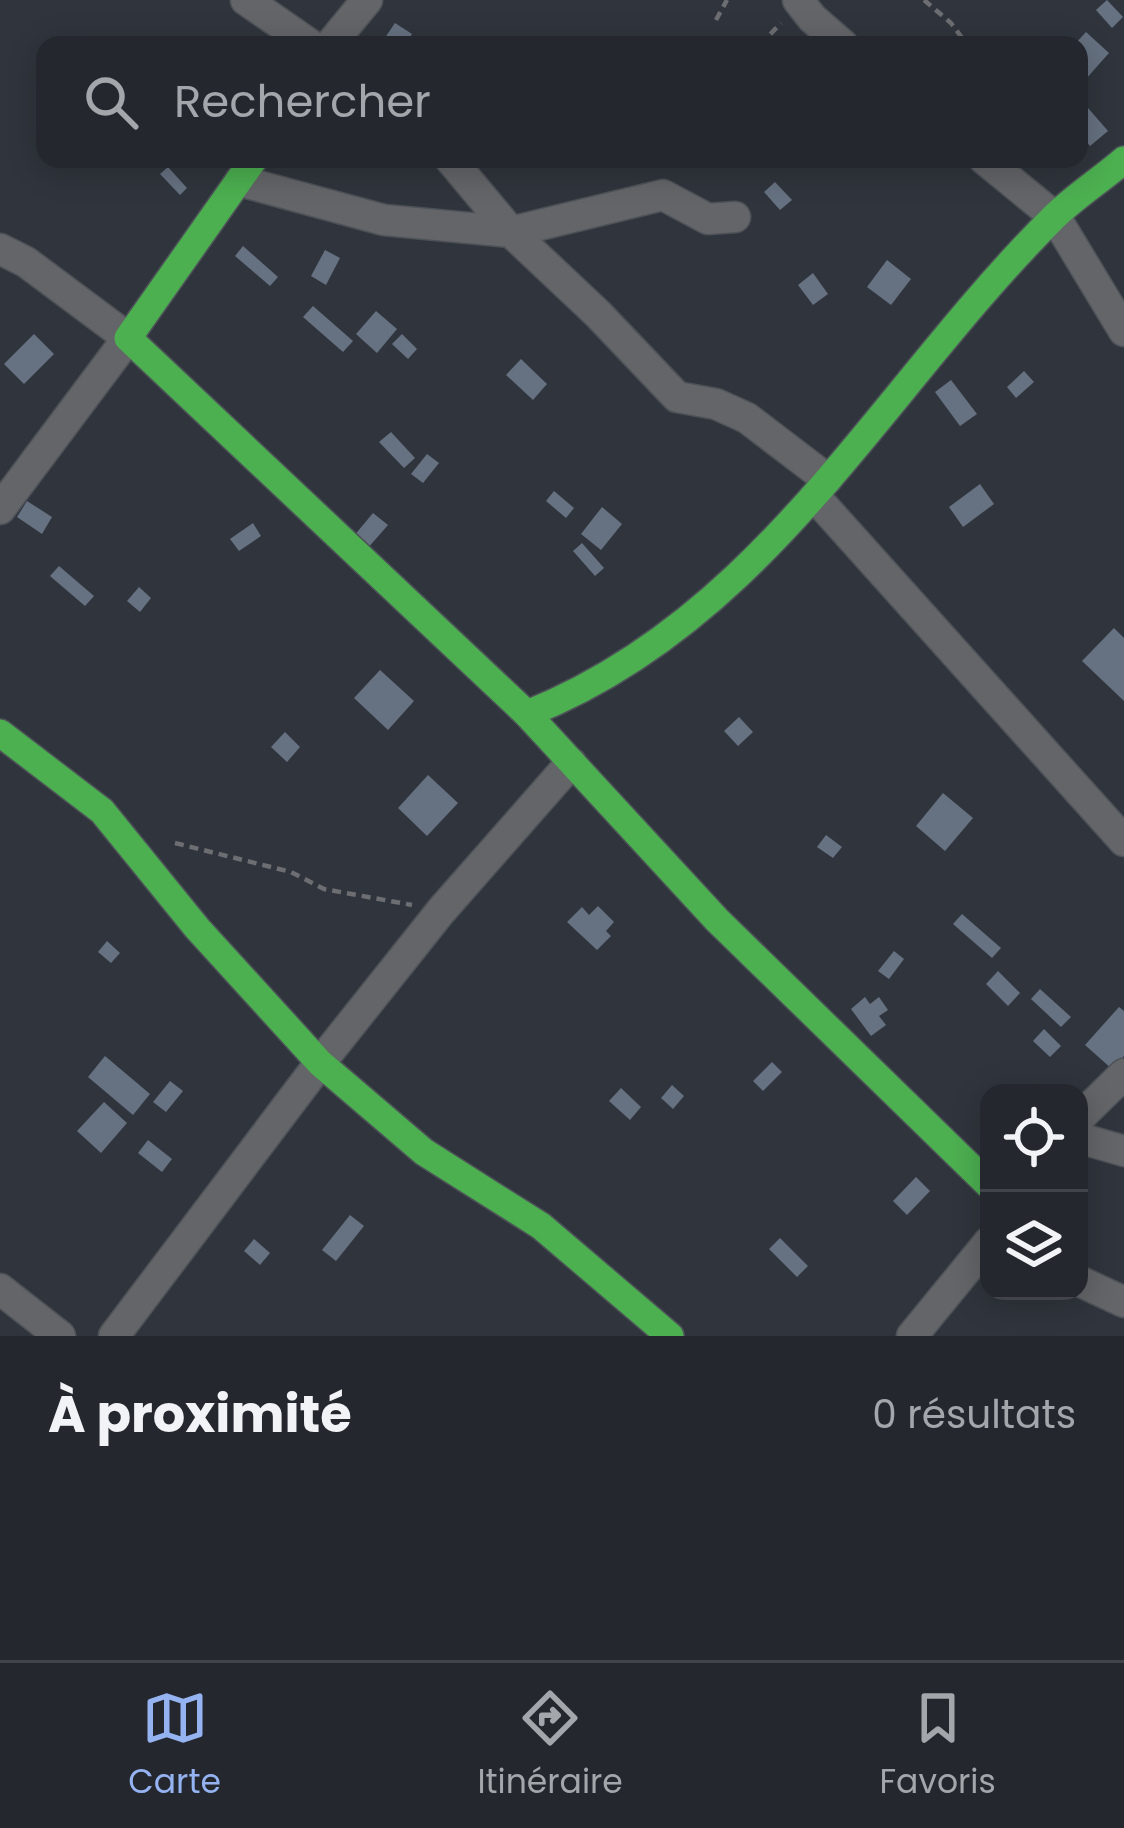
<!DOCTYPE html>
<html lang="fr">
<meta charset="utf-8">
<style>
:root{--surface:#24282e;--page:#30343a;--text:#f1f3f6;--muted:#a3a6aa;--line:#41444a;--accent:#95b2f1}
body{margin:0;font-family:Poppins,sans-serif;background:var(--page);color:var(--text)}
.controls{position:absolute;right:36px;bottom:36px;display:grid;overflow:hidden;border-radius:24px;box-shadow:0 6px 30px #0003}
.controls button{width:108px;height:108px;display:grid;place-items:center;padding:0;border:0;border-bottom:3px solid var(--line);background:var(--surface);color:var(--text);font:60px sans-serif}
.list{margin:0;padding:0;list-style:none}
h2{display:flex;justify-content:space-between;align-items:center;height:156px;margin:0;padding:0 48px;font-size:51px}
h2 small{font-size:39px;font-weight:400;color:var(--muted)}
.icon{flex:none;width:66px;height:66px;fill:none;stroke:currentColor;stroke-width:2;stroke-linecap:round;stroke-linejoin:round}
.map{position:relative;flex:none;width:1124px;height:1336px;overflow:hidden}
.search{position:absolute;background:var(--surface);box-shadow:0 6px 30px #0003;left:36px;right:36px;top:36px;height:132px;display:flex;align-items:center;gap:30px;box-sizing:border-box;padding:0 42px;border-radius:24px;color:var(--muted);font-size:45px}
.sheet{height:324px;background:var(--surface)}
nav{display:flex;justify-content:space-around;align-items:center;box-sizing:border-box;height:168px;border-top:3px solid var(--line);background:var(--surface);font-size:33px;color:var(--muted)}
nav a{display:grid;justify-items:center;gap:6px}
nav .on{color:var(--accent)}
.map>svg:first-child{display:block}
.building{fill:#667181}
.lines{fill:none;stroke-linecap:round;stroke-linejoin:round}
.street-casing{stroke:#4d5258;stroke-width:33}
.fast-casing{stroke:#4d5258;stroke-width:30}
.path{stroke:#6c6e72;stroke-width:4.5;stroke-dasharray:9 6;stroke-linecap:butt}
.street{stroke:#646568;stroke-width:30}
.fast{stroke:#4caf50;stroke-width:27}
</style>
<div class="map">
<svg width="1124" height="1336" viewBox="0 0 1124 1336">
<rect width="100%" height="100%" fill="#30353d"/>
<g class="building">
<path d="M1107,0L1123,17L1112,28L1096,10Z"/>
<path d="M395,23L412,34L405,45H380Z"/>
<path d="M1086,32L1109,53L1085,80L1079,75V45H1074Z"/>
<path d="M1088,108L1108,131L1090,146L1079,133V116Z"/>
<path d="M168,167L187,188L180,195L160,174Z"/>
<path d="M775,182L792,200L780,210L764,192Z"/>
<path d="M243,246L278,277L270,286L235,256Z"/>
<path d="M325,250L340,258L326,285L311,276Z"/>
<path d="M887,260L911,279L891,305L867,287Z"/>
<path d="M813,273L828,294L813,305L798,285Z"/>
<path d="M313,306L353,341L343,352L303,317Z"/>
<path d="M376,311L397,329L377,353L356,334Z"/>
<path d="M34,334L54,354L24,384L4,364Z"/>
<path d="M402,334L417,349L408,359L392,344Z"/>
<path d="M521,359L547,384L533,400L506,375Z"/>
<path d="M1024,371L1034,382L1016,398L1007,387Z"/>
<path d="M951,380L977,414L960,426L935,392Z"/>
<path d="M391,432L415,458L404,468L379,442Z"/>
<path d="M427,454L439,463L423,483L411,474Z"/>
<path d="M980,484L994,504L963,527L949,507Z"/>
<path d="M554,491L574,508L566,518L546,501Z"/>
<path d="M27,501L52,517L42,534L17,517Z"/>
<path d="M602,507L622,524L601,550L581,534Z"/>
<path d="M373,513L388,525L367,549L353,537Z"/>
<path d="M253,523L261,536L239,551L230,539Z"/>
<path d="M582,543L604,568L595,576L573,551Z"/>
<path d="M59,566L94,596L85,606L50,576Z"/>
<path d="M139,587L151,598L140,612L127,601Z"/>
<path d="M1114,628L1124,638V701L1082,661Z"/>
<path d="M380,670L414,701L388,730L354,698Z"/>
<path d="M739,717L753,732L738,746L724,731Z"/>
<path d="M285,732L300,747L287,762L271,747Z"/>
<path d="M428,775L458,803L427,836L398,808Z"/>
<path d="M943,793L973,818L945,851L916,826Z"/>
<path d="M826,835L842,847L833,858L817,847Z"/>
<path d="M598,906L614,922L606,931L611,936L597,950L567,922L582,907L589,915Z"/>
<path d="M962,914L1001,948L992,958L953,924Z"/>
<path d="M107,941L120,953L111,963L98,952Z"/>
<path d="M894,951L904,959L889,979L878,971Z"/>
<path d="M998,971L1020,993L1008,1006L986,984Z"/>
<path d="M1040,989L1071,1017L1061,1027L1031,999Z"/>
<path d="M865,997L870,1004L879,997L888,1010L879,1016L886,1025L871,1036L851,1009Z"/>
<path d="M1119,1007L1124,1011V1056L1112,1069L1085,1045Z"/>
<path d="M1044,1029L1061,1046L1050,1057L1033,1041Z"/>
<path d="M105,1056L150,1094L133,1115L88,1077Z"/>
<path d="M772,1062L782,1072L763,1091L753,1081Z"/>
<path d="M170,1081L183,1091L166,1112L153,1102Z"/>
<path d="M672,1085L684,1096L673,1109L661,1098Z"/>
<path d="M621,1088L641,1107L630,1120L609,1101Z"/>
<path d="M104,1102L127,1123L101,1153L77,1131Z"/>
<path d="M148,1140L172,1159L162,1172L138,1153Z"/>
<path d="M916,1177L930,1191L907,1215L893,1201Z"/>
<path d="M350,1215L364,1226L336,1261L322,1250Z"/>
<path d="M780,1238L808,1266L797,1277L769,1249Z"/>
<path d="M254,1239L270,1253L260,1265L244,1251Z"/>
</g>
<g class="lines">
<defs>
<g id="street">
<path d="M246,0L311,45"/>
<path d="M798,0L812,18L843,45"/>
<path d="M330,45L367,0"/>
<path d="M450,159L511,232L663,195L708,219L735,217"/>
<path d="M984,159L1055,217L1124,331"/>
<path d="M240,181L384,220L511,232L598,314L677,397L716,404L747,418L827,479"/>
<path d="M0,249L26,262L128,338L0,509"/>
<path d="M816,498L1124,841"/>
<path d="M1079,1118L1124,1074"/>
<path d="M1079,1138L1124,1151"/>
<path d="M1079,1281L1124,1302"/>
<path d="M0,1289L60,1336"/>
<path d="M114,1336L320,1063L441,911L571,763"/>
<path d="M912,1336L989,1242"/>
</g>
<g id="fast">
<path d="M254,159L128,338L527,714L717,920L989,1185"/>
<path d="M527,714C766,619 880,390 1053,218C1075,196 1101,180 1124,160"/>
<path d="M0,733L102,811L197,928L320,1063L424,1152L541,1226L670,1336"/>
</g>
</defs>
<use href="#street" class="street-casing"/>
<use href="#fast" class="fast-casing"/>
<g class="path">
<path d="M924,0L951,23L962,38L960,45"/>
<path d="M716,20L727,0"/>
<path d="M760,45L781,23"/>
<path d="M175,843L291,872L324,889L412,905"/>
</g>
<use href="#street" class="street"/>
<use href="#fast" class="fast"/>
</g>
</svg>
<div class="controls">
<button><svg class="icon" aria-label="locate" viewBox="0 0 24 24"><circle cx="12" cy="12" r="6"/><path d="M12 2v4M12 18v4M2 12h4M18 12h4"/></svg></button>
<button><svg class="icon" aria-label="layers" viewBox="0 0 24 24"><path d="M12 4l9 5-9 5-9-5zM3 14l9 5 9-5"/></svg></button>
</div>
<div class="search"><svg class="icon" aria-label="search" viewBox="0 0 24 24"><circle cx="10" cy="10" r="6"/><path d="M15 15l6 6"/></svg>Rechercher</div>
</div>
<section class="sheet">
<h2>À proximité<small>0 résultats</small></h2>
<ul class="list">
</ul>
</section>
<nav>
<a class="on"><svg class="icon" aria-label="map" viewBox="0 0 24 24"><path d="M3 6l6-2 6 2 6-2v14l-6 2-6-2-6 2zM9 4v14M15 6v14"/></svg>Carte</a>
<a><svg class="icon" aria-label="directions" viewBox="0 0 24 24"><path d="M12 3l9 9-9 9-9-9zM9 14v-3h6M13 9l2 2-2 2"/></svg>Itinéraire</a>
<a><svg class="icon" aria-label="saved" viewBox="0 0 24 24"><path d="M7 4h10v16l-5-4-5 4z"/></svg>Favoris</a>
</nav>
